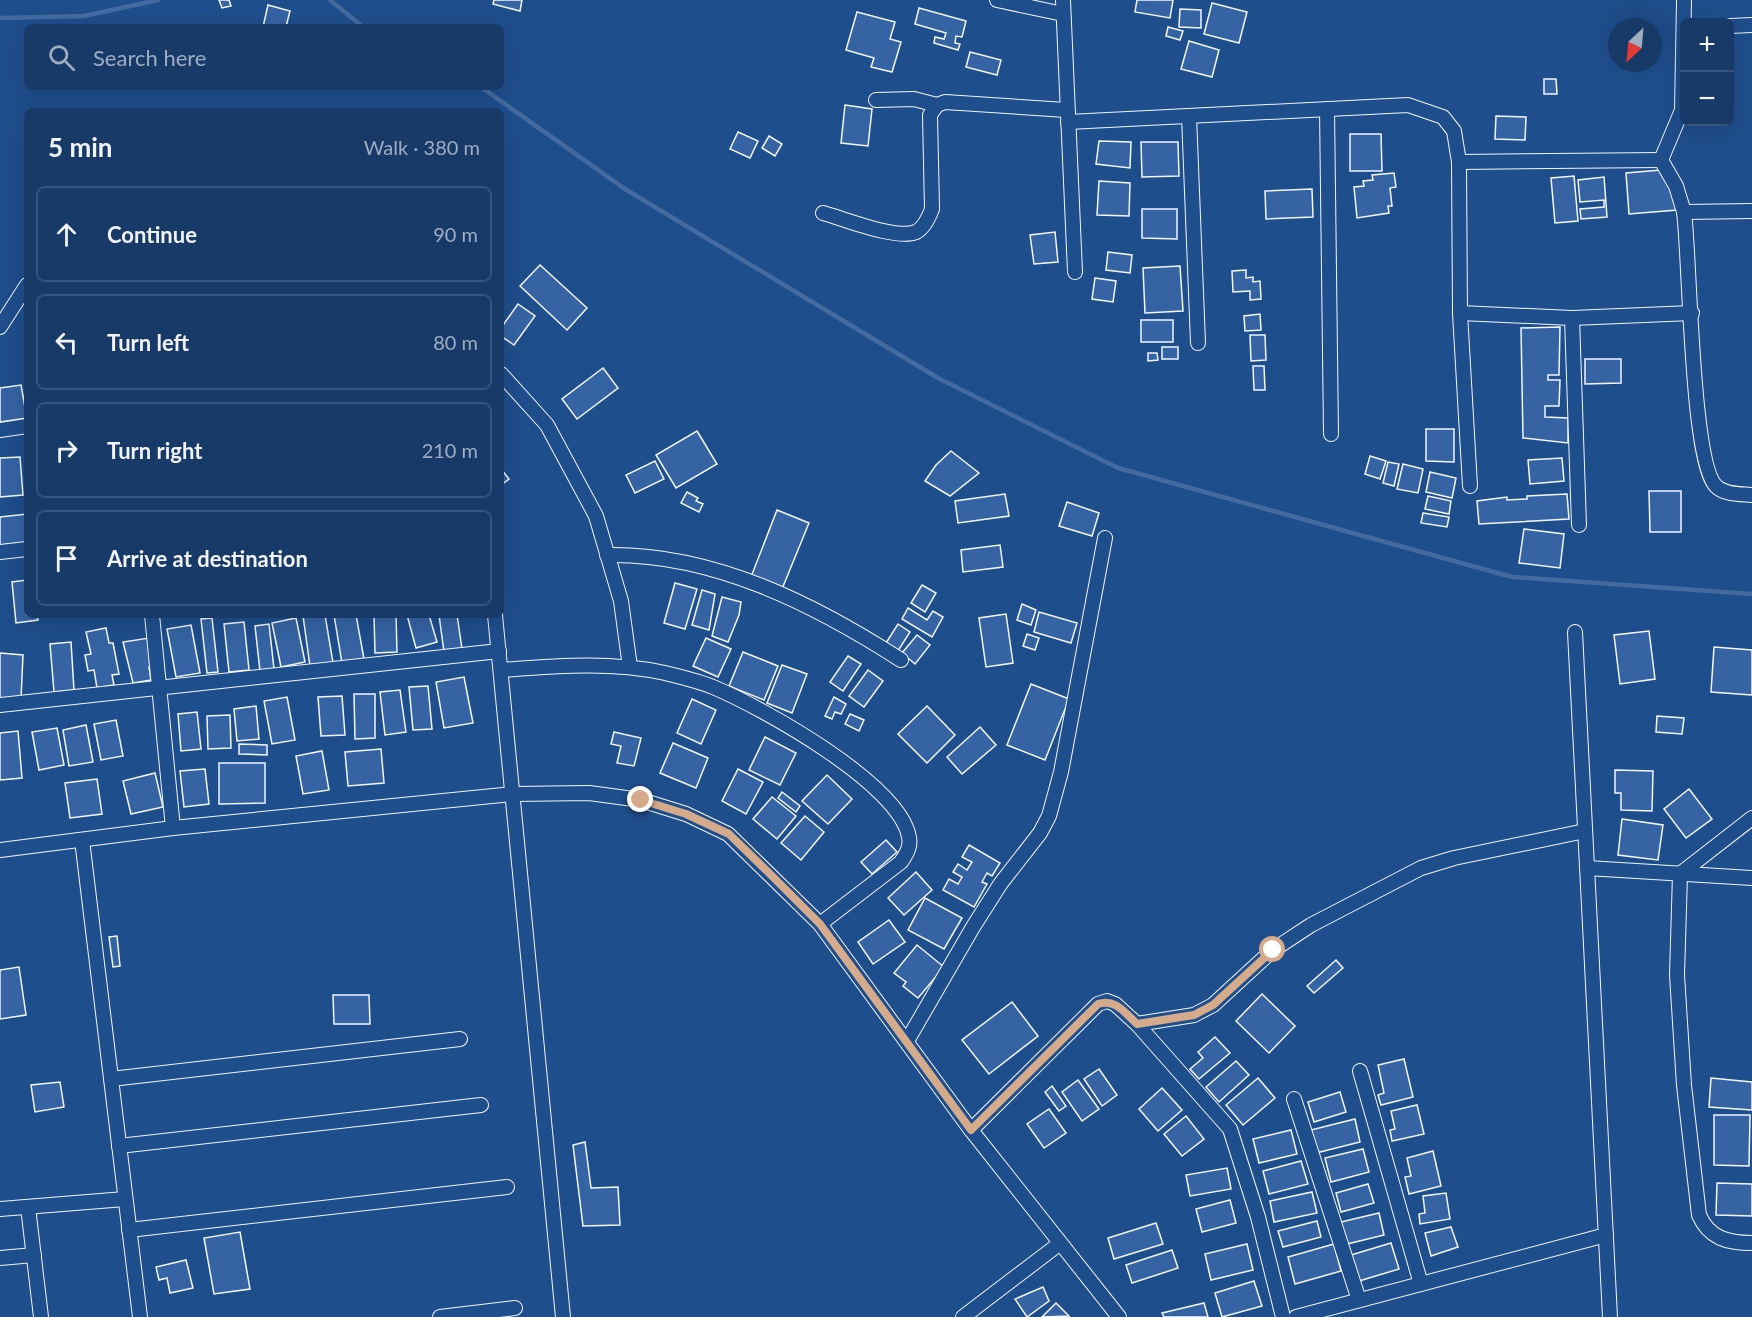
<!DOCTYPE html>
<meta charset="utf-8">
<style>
:root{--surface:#173a69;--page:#244571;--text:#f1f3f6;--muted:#9eadc0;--line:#36547d}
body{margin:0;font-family:Lato,sans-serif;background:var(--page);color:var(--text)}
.controls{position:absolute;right:18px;top:18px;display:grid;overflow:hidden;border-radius:9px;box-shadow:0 6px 24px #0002}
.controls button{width:54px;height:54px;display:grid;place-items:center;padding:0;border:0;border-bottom:2px solid var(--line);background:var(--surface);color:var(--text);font:30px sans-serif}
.compass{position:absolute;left:1608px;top:18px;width:54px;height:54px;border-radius:50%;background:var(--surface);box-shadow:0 6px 24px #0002;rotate:206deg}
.stop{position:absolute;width:18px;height:18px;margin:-14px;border:4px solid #d6ab8b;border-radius:50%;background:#fff}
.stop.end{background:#d6ab8b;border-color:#fff;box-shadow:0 2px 6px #0008}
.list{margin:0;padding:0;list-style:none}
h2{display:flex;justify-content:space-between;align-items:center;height:78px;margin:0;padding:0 24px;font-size:26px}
h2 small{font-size:20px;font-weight:400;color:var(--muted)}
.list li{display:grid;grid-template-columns:39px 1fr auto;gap:18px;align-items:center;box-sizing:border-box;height:96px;margin:0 12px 12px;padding:0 12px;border:2px solid var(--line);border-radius:9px}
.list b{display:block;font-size:22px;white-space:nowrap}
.list em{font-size:20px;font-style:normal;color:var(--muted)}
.icon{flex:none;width:33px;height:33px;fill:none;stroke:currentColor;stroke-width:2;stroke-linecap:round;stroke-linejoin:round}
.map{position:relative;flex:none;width:1752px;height:1317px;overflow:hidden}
.search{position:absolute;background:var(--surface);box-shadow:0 6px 24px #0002;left:24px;top:24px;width:480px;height:66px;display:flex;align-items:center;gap:15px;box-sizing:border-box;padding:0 21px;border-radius:9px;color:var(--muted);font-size:22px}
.panel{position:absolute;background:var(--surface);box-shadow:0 6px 24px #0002;left:24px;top:108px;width:480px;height:510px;border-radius:9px}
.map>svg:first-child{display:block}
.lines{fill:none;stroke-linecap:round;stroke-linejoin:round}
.stream{stroke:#446ba0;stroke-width:4.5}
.building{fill:#3563a3;stroke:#f2f6ff;stroke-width:1.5}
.street-casing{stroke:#f2f6ff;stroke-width:16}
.street{stroke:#1f4e8c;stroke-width:14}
.route{stroke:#d6ab8b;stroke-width:8}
</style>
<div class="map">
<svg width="1752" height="1317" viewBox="0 0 1752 1317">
<rect width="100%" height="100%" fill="#1f4e8c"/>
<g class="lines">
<g class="stream">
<path d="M330,0L363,27"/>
<path d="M0,18L84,16L158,0"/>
<path d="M481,87L625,189L938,378L1118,468L1512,577L1752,594"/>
</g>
</g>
<g class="building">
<path d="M219,0H229L231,6L222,8Z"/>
<path d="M494,0H522L520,11L493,4Z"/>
<path d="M1137,0H1173L1170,18L1135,12Z"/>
<path d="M1212,3L1247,12L1239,43L1204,34Z"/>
<path d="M268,5L290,11L286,27H263Z"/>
<path d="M919,8L966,21L962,37L956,36L955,43L960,44L958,50L934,43L935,37L944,39L946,33L915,24Z"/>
<path d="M1180,9L1201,10V28L1179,27Z"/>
<path d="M857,12L895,22L890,39L901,42L892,72L871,67L874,58L846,50Z"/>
<path d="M1168,27L1183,31L1180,40L1166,36Z"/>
<path d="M1189,41L1219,50L1212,77L1181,69Z"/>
<path d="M970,52L1001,60L997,75L966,67Z"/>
<path d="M1544,79H1556L1557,94H1544Z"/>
<path d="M845,105L872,109L868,146L841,143Z"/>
<path d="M1496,116L1526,117L1525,140L1495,139Z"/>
<path d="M738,132L758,141L750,158L730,149Z"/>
<path d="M1350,134H1381L1382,171H1350Z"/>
<path d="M769,136L782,144L775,156L762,148Z"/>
<path d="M1099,141L1131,142L1130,168L1096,164Z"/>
<path d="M1141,142H1178L1179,176L1142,177Z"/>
<path d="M1673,169L1677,210L1629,214L1626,173Z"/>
<path d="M1394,173L1396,187L1390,188L1392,206H1388L1389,213L1357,218L1354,187L1364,186L1363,181L1373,180L1372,175Z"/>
<path d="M1574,176L1578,221L1555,223L1551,178Z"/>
<path d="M1604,177L1607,217L1581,219L1580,209L1604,207V200L1580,202L1578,180Z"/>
<path d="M1099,181L1130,183L1129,216L1097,215Z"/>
<path d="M1312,189L1313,217L1266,219L1265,191Z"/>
<path d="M1142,209H1177V239L1142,238Z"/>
<path d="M1055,232L1058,262L1034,264L1030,235Z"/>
<path d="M1108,252L1132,255L1130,273L1106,270Z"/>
<path d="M540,265L587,308L567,330L520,286Z"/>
<path d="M1180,266L1183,311L1145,313L1143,268Z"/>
<path d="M1246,270V278L1253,277V282L1260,281L1261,299L1250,300V291L1233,292L1232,271Z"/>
<path d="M1095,278L1116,281L1113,302L1092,299Z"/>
<path d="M518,304L535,316L514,345L501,336V328Z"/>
<path d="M1260,314L1261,330L1245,331L1244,316Z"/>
<rect x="1141" y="320" width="32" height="22"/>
<path d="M1560,327L1559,375H1548V380H1560L1559,406H1545V417L1568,418V443L1523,438L1521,328Z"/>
<path d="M1250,335H1265L1266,360L1251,361Z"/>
<rect x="1162" y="347" width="16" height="12"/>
<path d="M1148,353H1157L1158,360L1148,361Z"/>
<path d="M1585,359H1621V383L1585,384Z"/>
<path d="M1253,366H1264L1265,390H1254Z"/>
<path d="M603,368L618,388L577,419L562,399Z"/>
<path d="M21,385L27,418L0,422V388Z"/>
<path d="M1426,429H1454V462L1426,461Z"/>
<path d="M697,431L717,464L676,488L656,455Z"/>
<path d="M951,451L979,473L950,496L925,481L936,465Z"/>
<path d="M1370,456L1386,461L1380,479L1365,474Z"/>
<path d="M20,457L23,495L0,497V458Z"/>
<path d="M1562,458L1564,481L1530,484L1528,460Z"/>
<path d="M655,461L664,479L635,493L626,475Z"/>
<path d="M1388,462L1399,464L1394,486L1383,483Z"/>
<path d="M1403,464L1423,469L1418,493L1397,489Z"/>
<path d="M501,469L509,479L501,485Z"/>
<path d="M1430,472L1456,478L1452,498L1426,492Z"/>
<path d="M1649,491H1681V532H1650Z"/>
<path d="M687,492L698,498L696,501L703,504L699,512L681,503Z"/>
<path d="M1005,494L1009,516L958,523L955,501Z"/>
<path d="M1567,494L1569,519L1479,524L1477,501L1507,497V500L1527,499V496Z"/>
<path d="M1428,496L1451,501L1449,514L1425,509Z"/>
<path d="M1067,502L1099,513L1092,536L1059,526Z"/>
<path d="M777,510L809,523L782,589L751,577Z"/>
<path d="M1423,513L1449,517L1447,527L1421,523Z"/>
<path d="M27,514V542L0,545V517Z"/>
<path d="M1524,529L1564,534L1560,568L1519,563Z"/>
<path d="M1000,545L1003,567L963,572L961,550Z"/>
<path d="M27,580V615H37L38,620L16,623L12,582Z"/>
<path d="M675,583L697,589L685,629L664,623Z"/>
<path d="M922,585L936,593L925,612L911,603Z"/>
<path d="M702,590L715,594L709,630L692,625Z"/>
<path d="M722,597L741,602L739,615L728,642L712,636Z"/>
<path d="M1022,604L1036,610L1031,625L1017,620Z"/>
<path d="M908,608L927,620L933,611L943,617L932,637L902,619Z"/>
<path d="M1039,612L1077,623L1071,643L1034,632Z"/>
<path d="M1006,614L1013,663L986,667L979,618Z"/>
<path d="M325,615L333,663L310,666L303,616Z"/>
<path d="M334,615H356L364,659L342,663Z"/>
<path d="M374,615H396L397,652L375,653Z"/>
<path d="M407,615H429L437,642L416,648Z"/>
<path d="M439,615H457L462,649L444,652Z"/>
<path d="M212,618L218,672L207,673L201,619Z"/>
<path d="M296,618L305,662L281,667L272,623Z"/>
<path d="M244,622L249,670L229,672L224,624Z"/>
<path d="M269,624L274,669L260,671L255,626Z"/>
<path d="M898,624L910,632L898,651L886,643Z"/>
<path d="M191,625L200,673L176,677L167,629Z"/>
<path d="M106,628L109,643H113L119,674L112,675L114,685L97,688L94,670L88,671L85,655L91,654L86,632Z"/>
<path d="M1649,631L1655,679L1620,684L1614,635Z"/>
<path d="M1027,634L1039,638L1035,650L1023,646Z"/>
<path d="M917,635L930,645L915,664L902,653Z"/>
<path d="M149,638L153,666L149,667L151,680L133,683L123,642Z"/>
<path d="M706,638L731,649L718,677L693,666Z"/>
<path d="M71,642L74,690L54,692L50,644Z"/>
<path d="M1714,647L1752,650V695L1711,692Z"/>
<path d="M743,652L778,666L764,700L729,686Z"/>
<path d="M0,653L23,655L21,699L0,698Z"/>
<path d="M848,656L861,664L843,691L830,682Z"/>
<path d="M782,665L807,674L792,713L767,703Z"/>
<path d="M868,670L883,681L864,707L849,696Z"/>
<path d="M464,677L473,723L444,728L436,682Z"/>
<path d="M1031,684L1069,699L1045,760L1007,745Z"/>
<path d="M428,686L432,729L413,730L409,687Z"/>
<path d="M400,690L406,732L385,735L380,692Z"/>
<path d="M354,694H375V738L355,739Z"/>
<path d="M342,696L345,735L321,736L318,697Z"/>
<path d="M287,697L295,740L272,744L264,701Z"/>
<path d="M834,697L846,704L841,714L835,712L832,719L825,716Z"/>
<path d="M692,699L716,710L701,744L677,733Z"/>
<path d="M256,706L259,739L237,741L234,709Z"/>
<path d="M927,706L955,735L927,763L898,734Z"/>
<path d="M197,712L201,749L181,751L178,714Z"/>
<path d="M850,714L864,720L859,731L845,724Z"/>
<path d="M230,715L231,748L208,749L207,716Z"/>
<path d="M1657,716L1684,718L1682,734L1656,732Z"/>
<path d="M116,720L123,756L101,760L94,724Z"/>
<path d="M86,725L93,762L69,766L63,730Z"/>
<path d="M980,727L996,745L962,774L947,757Z"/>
<path d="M57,728L64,765L39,770L32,732Z"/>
<path d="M18,731L22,778L0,780V733Z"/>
<path d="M614,732L641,738L634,766L617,763L621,746L611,744Z"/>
<path d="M765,737L796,753L780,785L749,770Z"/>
<path d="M673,743L708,758L696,788L660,773Z"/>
<path d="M239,744L267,745V755L239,754Z"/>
<path d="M381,749L384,783L348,786L345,752Z"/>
<path d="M322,751L329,790L303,794L296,756Z"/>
<path d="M219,763H265V803L219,804Z"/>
<path d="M205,769L209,804L184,807L180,771Z"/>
<path d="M738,769L763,782L746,814L722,801Z"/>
<path d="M1615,770L1653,771L1652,811L1621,810V793H1615Z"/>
<path d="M155,773L163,807L131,814L123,781Z"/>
<path d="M827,775L852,799L828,824L802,801Z"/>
<path d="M97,779L102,814L70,818L65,783Z"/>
<path d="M1689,789L1712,819L1686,838L1664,809Z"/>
<path d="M782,792L800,806L796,812L778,798Z"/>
<path d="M772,797L796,816L777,839L753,819Z"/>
<path d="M805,816L824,832L801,860L781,843Z"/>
<path d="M1622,819L1663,825L1658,860L1618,855Z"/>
<path d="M886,840L897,852L872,874L861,862Z"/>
<path d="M969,845L1000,863L992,876L987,873L982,882L987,884L974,907L943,890L949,879L958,884L962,877L953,872L958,864L967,870L972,862L962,857Z"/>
<path d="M916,872L932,890L904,915L888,898Z"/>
<path d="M925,898L962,918L944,949L908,930Z"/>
<path d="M889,920L905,942L873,964L858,942Z"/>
<path d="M117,936L120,966L113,967L109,937Z"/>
<path d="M917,945L944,967L918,998L903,986L906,982L894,973Z"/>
<path d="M1336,960L1343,968L1314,993L1307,986Z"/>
<path d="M19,967L26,1015L0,1019V970Z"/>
<path d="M1262,994L1295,1026L1269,1053L1236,1021Z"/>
<path d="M333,995H369L370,1024H334Z"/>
<path d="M1012,1002L1038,1036L989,1074L962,1040Z"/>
<path d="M1215,1037L1230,1053L1199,1079L1190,1069L1203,1058L1198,1052Z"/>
<path d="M1404,1059L1413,1097L1381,1105L1378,1095L1384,1093L1378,1065Z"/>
<path d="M1236,1061L1249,1075L1219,1102L1206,1087Z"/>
<path d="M1099,1069L1117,1095L1102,1106L1084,1079Z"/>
<path d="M1258,1078L1275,1098L1243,1125L1226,1105Z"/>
<path d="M1711,1078L1752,1082V1110L1709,1107Z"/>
<path d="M1078,1080L1099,1109L1082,1121L1062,1092Z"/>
<path d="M60,1082L64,1107L35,1112L31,1085Z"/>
<path d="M1052,1086L1066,1106L1059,1111L1045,1092Z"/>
<path d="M1162,1088L1182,1110L1158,1131L1139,1109Z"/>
<path d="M1340,1092L1346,1112L1314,1122L1308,1102Z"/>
<path d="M1417,1105L1424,1134L1392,1141L1390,1130L1395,1129L1391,1111Z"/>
<path d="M1049,1109L1066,1133L1044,1148L1027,1124Z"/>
<path d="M1714,1115H1750L1749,1166L1714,1165Z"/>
<path d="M1186,1116L1204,1139L1182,1156L1164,1134Z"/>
<path d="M1355,1119L1360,1142L1316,1153L1311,1130Z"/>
<path d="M1291,1130L1297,1154L1259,1163L1253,1139Z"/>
<path d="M585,1142L591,1188L618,1187L620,1225L583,1226L573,1145Z"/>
<path d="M1363,1149L1369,1172L1331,1182L1325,1158Z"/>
<path d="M1433,1151L1441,1186L1409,1194L1405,1177L1411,1176L1407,1158Z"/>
<path d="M1301,1161L1308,1184L1269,1194L1263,1171Z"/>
<path d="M1227,1168L1231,1189L1190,1196L1186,1175Z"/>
<path d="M1717,1183L1752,1184V1216L1716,1215Z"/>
<path d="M1368,1184L1374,1203L1341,1212L1336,1193Z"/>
<path d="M1312,1192L1317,1213L1274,1222L1270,1201Z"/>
<path d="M1446,1193L1450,1219L1420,1224L1419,1214L1425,1213L1423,1196Z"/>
<path d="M1230,1200L1236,1223L1202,1232L1196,1209Z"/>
<path d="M1379,1213L1384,1235L1347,1244L1341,1222Z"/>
<path d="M1317,1221L1321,1237L1283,1247L1278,1231Z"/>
<path d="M1156,1223L1163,1244L1114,1259L1108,1238Z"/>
<path d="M1451,1227L1458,1247L1431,1256L1425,1233Z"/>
<path d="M240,1232L250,1289L214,1294L204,1238Z"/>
<path d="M1391,1243L1399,1269L1359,1281L1351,1255Z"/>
<path d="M1247,1244L1253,1270L1211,1280L1205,1254Z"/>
<path d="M1334,1244L1341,1271L1295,1284L1288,1257Z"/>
<path d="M1172,1250L1178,1268L1132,1283L1126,1265Z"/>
<path d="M186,1260L193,1288L170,1293L167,1278L159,1280L156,1267Z"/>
<path d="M1254,1281L1262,1306L1222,1317L1215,1293Z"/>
<path d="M1043,1287L1049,1301L1027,1317L1015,1299Z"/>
<path d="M1056,1303L1069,1316L1042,1317Z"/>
<path d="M1204,1303L1208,1317H1164L1162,1313Z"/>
</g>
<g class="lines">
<defs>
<g id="street">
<path d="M997,0L1063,14"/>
<path d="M1063,0L1075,272"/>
<path d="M1730,26L1752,25"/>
<path d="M876,100L914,99L937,105"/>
<path d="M1327,109L1331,434"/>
<path d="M1189,116L1198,343"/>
<path d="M1068,122L1408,105L1443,117L1454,131L1459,162L1460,313L1470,486"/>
<path d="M1661,160L1676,186L1684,212C1690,256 1691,467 1717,487C1726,495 1741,494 1752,495"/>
<path d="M1661,160L1682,110L1684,0"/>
<path d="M1459,162L1661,160"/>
<path d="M1684,212L1752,211"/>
<path d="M823,213C845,219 896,240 916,232C924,228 929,217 932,209L930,115L937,105L945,102L1066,110"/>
<path d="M1460,313L1572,318L1692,313"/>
<path d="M1572,318L1579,525"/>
<path d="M0,327L27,285"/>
<path d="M501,374L547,425L596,516L621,601L630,667"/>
<path d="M0,430L27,426"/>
<path d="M0,552L27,549"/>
<path d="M607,555C713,553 814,604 901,660"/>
<path d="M152,615L173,828"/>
<path d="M495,615L563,1317"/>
<path d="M1575,632L1610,1317"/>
<path d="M501,670C555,666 611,661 665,673C681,677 699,681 713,687C761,707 900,784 909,837C911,848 906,854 901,862L820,924"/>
<path d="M0,705L499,651"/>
<path d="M1752,818L1680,874L1677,975L1684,1085L1699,1215C1709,1238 1727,1243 1752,1243"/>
<path d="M82,840L140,1317"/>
<path d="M0,850L173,828L513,794L589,793L641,800L686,814L728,834L820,924L971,1130L1119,1317"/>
<path d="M1587,868L1752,878"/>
<path d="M1137,1024L1194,1015L1213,1005L1273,950L1311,925L1421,868L1454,858L1585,831"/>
<path d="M907,1041L973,927L1001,883L1040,833L1049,816L1061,772L1105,538"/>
<path d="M1360,1071L1421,1284"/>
<path d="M111,1079L460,1039"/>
<path d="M1294,1099L1359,1300"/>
<path d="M971,1130L1098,1004L1107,1001L1115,1004L1137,1024L1230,1129L1258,1217L1283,1317"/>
<path d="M119,1146L481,1105"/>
<path d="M28,1207L41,1317"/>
<path d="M0,1209L125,1199"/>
<path d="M129,1230L507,1187"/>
<path d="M0,1258L34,1255"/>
<path d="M440,1317L515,1308"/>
<path d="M963,1317L1059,1244"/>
<path d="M1296,1317L1606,1235"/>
</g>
</defs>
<use href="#street" class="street-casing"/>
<use href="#street" class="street"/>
</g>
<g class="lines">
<path class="route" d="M641,800L686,814L729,834L767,871L820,924L971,1130L1098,1004C1115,998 1125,1013 1137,1024L1194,1015L1213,1005L1273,950"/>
</g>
</svg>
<div class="controls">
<button>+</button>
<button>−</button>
</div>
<svg class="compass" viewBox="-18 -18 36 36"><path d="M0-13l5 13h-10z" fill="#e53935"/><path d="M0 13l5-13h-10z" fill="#9eadc0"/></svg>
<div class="stop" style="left:1273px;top:950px"></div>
<div class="stop end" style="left:641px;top:800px"></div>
<div class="search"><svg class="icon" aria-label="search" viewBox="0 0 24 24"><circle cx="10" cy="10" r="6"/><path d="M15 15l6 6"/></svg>Search here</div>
<section class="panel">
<h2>5 min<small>Walk · 380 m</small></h2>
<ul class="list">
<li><svg class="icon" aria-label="ahead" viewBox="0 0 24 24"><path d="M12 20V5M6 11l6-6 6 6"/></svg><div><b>Continue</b></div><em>90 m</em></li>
<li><svg class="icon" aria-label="left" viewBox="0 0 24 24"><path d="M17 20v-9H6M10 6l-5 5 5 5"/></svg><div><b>Turn left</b></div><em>80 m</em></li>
<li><svg class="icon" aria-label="right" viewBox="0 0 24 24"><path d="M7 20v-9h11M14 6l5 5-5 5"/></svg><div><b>Turn right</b></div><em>210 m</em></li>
<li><svg class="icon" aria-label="arrive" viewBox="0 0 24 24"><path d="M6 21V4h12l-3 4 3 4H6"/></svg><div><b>Arrive at destination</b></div></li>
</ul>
</section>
</div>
